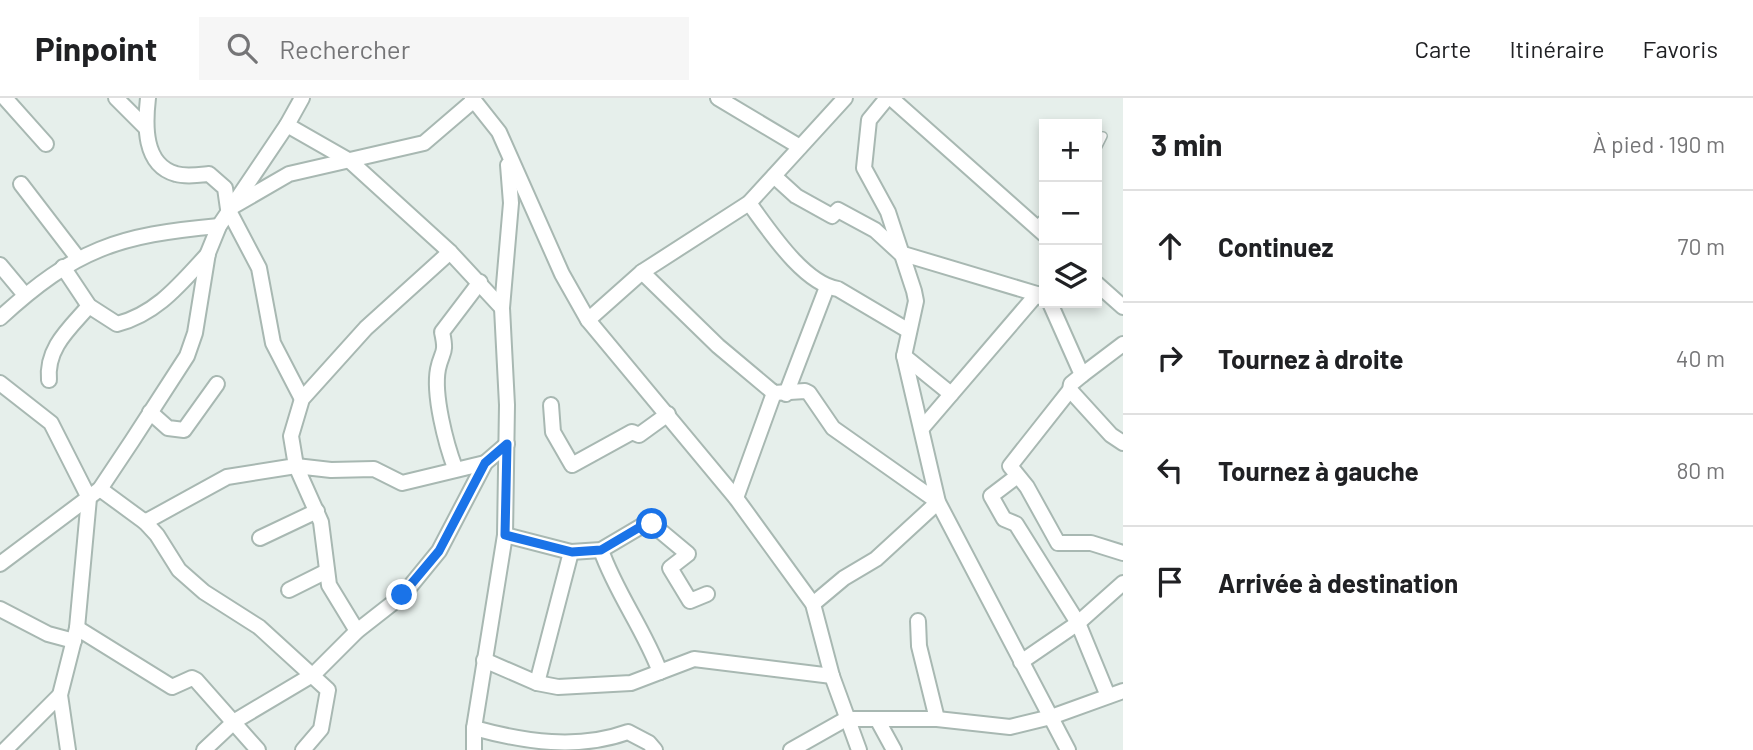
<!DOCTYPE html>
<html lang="fr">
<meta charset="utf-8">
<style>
:root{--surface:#fff;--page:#f6f6f6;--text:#202124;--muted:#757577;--line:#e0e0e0}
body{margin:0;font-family:Barlow,sans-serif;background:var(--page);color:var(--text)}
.controls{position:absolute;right:21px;top:21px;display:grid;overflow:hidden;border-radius:0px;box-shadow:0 4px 10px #0003}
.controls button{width:63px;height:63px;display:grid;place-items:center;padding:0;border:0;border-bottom:2px solid var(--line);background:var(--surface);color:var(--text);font:35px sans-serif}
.stop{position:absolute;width:21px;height:21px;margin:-16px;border:5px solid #1a73e8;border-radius:50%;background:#fff}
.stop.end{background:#1a73e8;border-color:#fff;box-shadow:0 2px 7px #0008}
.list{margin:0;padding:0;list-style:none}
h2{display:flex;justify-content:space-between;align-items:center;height:91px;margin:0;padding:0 28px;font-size:30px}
h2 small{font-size:23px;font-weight:400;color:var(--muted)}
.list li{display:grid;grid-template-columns:46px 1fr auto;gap:21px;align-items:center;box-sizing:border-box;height:112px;padding:0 28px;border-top:2px solid var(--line)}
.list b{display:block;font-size:26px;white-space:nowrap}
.list em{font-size:23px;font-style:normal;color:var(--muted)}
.icon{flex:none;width:38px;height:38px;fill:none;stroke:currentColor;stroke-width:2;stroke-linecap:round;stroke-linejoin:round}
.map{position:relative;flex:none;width:1123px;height:652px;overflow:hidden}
header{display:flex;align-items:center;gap:42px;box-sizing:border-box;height:98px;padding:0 35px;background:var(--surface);border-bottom:2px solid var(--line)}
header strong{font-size:33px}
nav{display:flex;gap:38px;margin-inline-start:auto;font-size:24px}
.search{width:490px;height:63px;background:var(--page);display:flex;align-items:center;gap:18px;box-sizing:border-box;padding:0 24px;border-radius:0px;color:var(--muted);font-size:26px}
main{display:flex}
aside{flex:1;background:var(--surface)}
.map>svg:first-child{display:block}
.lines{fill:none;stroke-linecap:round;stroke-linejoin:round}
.service-casing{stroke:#a8b8b2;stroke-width:10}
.minor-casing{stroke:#a8b8b2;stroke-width:18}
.service{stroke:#fff;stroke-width:7}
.minor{stroke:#fff;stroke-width:14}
.route{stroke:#1a73e8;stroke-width:9}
</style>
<header>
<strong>Pinpoint</strong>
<div class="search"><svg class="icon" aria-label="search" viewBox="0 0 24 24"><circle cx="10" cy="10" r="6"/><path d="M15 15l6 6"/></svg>Rechercher</div>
<nav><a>Carte</a><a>Itinéraire</a><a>Favoris</a></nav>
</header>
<main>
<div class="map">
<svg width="1123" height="652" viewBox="0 0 1123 652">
<rect width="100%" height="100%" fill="#e6efeb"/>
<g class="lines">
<defs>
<g id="service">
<path d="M1097,50L1103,38"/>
<path d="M1036,128L1044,119"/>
</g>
<g id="minor">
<path d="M5,0L46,46"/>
<path d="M116,0L145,29"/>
<path d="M148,0C145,26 143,67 176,76C186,79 199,77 209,76L225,90L228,111L259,170L273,245L302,301"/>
<path d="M472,0L499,34L562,176L588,222L736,400L813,506L832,578L859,652"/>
<path d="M718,0L800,49"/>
<path d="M887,0L869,22L864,70L888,114L914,193L916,203L904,258L938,404L1068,652"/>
<path d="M891,0L1044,136"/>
<path d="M287,27L350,63L450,154L502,210"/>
<path d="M774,78L796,98L832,118L838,112L875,132L900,155L1037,196L1044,201"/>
<path d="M21,86L77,159"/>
<path d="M749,105C769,132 803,185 838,191L909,233"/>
<path d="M232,109L289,76L424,45L473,3"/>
<path d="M0,167L25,197"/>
<path d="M63,169L89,208L117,226C157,216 181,185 208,156"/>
<path d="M642,174L718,248L774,295L805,293L809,295L833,330L938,404L876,461L844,480L813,506"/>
<path d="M1097,186L1123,209"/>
<path d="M1050,205L1082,277L1071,286L1070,292L1010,368L1027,389L1058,445H1091L1123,455"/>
<path d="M0,220C75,151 118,137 219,128"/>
<path d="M588,222L642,174L749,105L845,0"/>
<path d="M904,258L951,296"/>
<path d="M1082,277L1123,246"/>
<path d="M49,282C46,250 69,231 89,208"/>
<path d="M0,285L51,325L89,400L77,530L60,597L68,652"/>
<path d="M1070,292L1111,337L1123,345"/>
<path d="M786,296L827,189"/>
<path d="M551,307L553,334L572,367L632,334L639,337L668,316"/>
<path d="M150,314L168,330L184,332L217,286"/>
<path d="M923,329L1037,196"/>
<path d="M455,370C446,346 433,297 438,271C442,252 447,257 442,234L480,184"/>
<path d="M1016,379L991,398L1004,421L1016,426L1078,525L1108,598"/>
<path d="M100,391L145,424L227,379L296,368L291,338L302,301L366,230L450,154"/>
<path d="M736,400L774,295"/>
<path d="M145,424L157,437L179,472L204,494L259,529L328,592L321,631L303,652"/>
<path d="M505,437L571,454L601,452L645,426H652L688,456L670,470L690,503L707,496"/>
<path d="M260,440L317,413"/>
<path d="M601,452C616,495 644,531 660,574"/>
<path d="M0,466L100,391L132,343L187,258L195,235L208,155L219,128L287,27L302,0"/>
<path d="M289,492L327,473"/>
<path d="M0,511L48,536L74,543"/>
<path d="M918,523L919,548L937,621"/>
<path d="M77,530L172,589L192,580L196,582L258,652"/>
<path d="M357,533L329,487L321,424L296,368L331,372L374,371L402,385L485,365"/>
<path d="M484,562L537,585L558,589L631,585L694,561L832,578"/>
<path d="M1021,564L1078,525L1123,485"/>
<path d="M537,585L571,454"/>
<path d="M877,621L894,652"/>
<path d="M474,630C525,644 578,652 628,634L649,645L655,652"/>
<path d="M5,652L60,597"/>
<path d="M204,652L235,623L314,576L357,533L403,497L439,453L485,365L507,346"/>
<path d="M474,652V630L505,437L507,307L502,210L511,105L508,67"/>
<path d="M791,652L846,621H937L1010,629L1051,619L1123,593"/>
</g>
</defs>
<use href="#service" class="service-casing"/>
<use href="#minor" class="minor-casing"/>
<use href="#service" class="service"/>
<use href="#minor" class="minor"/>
</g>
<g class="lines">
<path class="route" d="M402,497L439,453L485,365L507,346L505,437L572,454L601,452L645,426H652"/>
</g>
</svg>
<div class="controls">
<button>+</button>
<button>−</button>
<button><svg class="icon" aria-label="layers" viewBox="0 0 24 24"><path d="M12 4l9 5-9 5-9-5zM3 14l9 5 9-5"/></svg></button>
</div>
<div class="stop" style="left:652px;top:426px"></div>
<div class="stop end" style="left:402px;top:497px"></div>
</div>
<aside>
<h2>3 min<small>À pied · 190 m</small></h2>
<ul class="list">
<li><svg class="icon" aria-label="ahead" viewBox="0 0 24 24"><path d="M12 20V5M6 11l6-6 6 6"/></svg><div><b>Continuez</b></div><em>70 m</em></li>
<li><svg class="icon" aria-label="right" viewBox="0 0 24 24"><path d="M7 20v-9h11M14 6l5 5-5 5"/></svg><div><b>Tournez à droite</b></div><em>40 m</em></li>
<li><svg class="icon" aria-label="left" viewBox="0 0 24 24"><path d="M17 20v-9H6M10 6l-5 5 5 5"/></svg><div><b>Tournez à gauche</b></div><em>80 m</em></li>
<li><svg class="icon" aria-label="arrive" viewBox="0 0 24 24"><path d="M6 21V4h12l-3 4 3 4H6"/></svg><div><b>Arrivée à destination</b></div></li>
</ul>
</aside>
</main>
